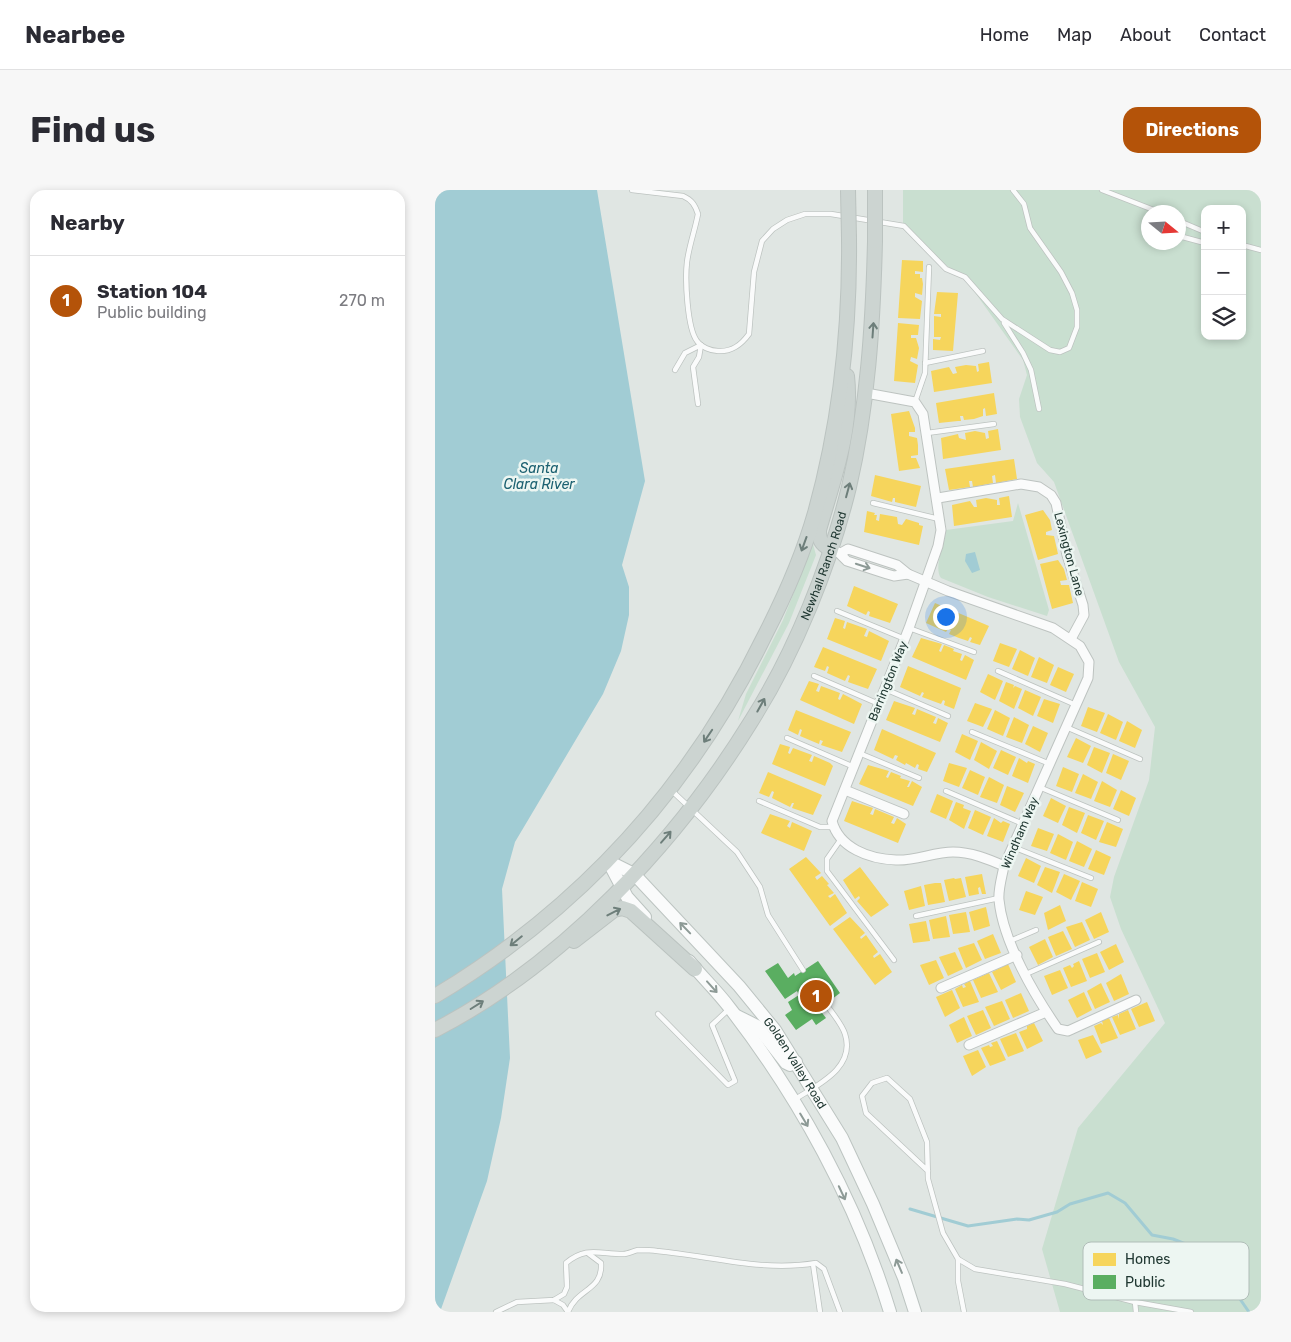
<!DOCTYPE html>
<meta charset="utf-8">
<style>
:root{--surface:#fff;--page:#f7f7f7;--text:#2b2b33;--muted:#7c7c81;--line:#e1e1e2;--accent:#b45309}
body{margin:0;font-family:Rubik,sans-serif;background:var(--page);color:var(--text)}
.controls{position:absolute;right:15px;top:15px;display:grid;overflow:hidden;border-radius:10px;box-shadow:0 2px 8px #0003}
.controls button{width:45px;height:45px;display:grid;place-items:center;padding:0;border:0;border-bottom:1px solid var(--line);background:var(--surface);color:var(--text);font:25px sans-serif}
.compass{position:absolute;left:706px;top:15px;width:45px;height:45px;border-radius:50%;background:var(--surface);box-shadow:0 2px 8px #0003;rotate:108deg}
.you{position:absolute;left:510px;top:426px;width:18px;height:18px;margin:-12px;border:4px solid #fff;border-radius:50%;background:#1a73e8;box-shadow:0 0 0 8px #1a73e833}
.badge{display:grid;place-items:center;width:32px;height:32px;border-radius:50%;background:var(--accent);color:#fff;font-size:16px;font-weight:700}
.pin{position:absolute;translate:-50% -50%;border:2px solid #fff;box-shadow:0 1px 5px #0006}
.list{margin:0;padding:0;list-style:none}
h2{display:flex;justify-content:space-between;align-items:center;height:65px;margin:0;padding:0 20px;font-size:21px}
h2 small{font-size:16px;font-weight:400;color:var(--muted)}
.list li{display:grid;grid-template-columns:32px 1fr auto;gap:15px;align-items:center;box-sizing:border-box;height:90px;padding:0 20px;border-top:1px solid var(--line)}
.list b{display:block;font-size:19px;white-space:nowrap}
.list p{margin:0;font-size:16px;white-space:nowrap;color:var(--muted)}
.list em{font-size:16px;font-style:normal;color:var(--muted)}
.icon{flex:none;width:28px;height:28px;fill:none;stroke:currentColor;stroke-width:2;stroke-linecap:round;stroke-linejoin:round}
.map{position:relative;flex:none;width:826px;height:1122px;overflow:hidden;border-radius:15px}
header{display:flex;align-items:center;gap:30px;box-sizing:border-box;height:70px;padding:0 25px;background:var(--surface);border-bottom:1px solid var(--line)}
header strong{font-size:24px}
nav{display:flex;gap:28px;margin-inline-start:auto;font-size:18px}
.intro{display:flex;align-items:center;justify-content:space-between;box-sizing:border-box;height:120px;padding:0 30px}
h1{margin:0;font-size:35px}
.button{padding:12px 22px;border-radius:15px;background:var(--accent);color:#fff;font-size:18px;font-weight:700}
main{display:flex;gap:30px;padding:0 30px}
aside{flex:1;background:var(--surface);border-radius:15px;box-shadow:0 2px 8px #0003}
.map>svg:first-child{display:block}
.green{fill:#c9dfd0;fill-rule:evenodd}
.water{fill:#a1ccd4}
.homes{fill:#f6d55c}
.public{fill:#5aae61}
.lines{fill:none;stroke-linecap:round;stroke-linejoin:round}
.stream{stroke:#a1ccd4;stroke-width:3}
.service-casing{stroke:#bdc3c0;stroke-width:6}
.minor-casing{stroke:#bdc3c0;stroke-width:11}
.secondary-casing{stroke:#bcc4c1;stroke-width:14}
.primary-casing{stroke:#bbc3c0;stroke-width:16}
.service{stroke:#fafbfb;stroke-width:4.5}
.minor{stroke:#fafbfb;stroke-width:9}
.secondary{stroke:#fafbfb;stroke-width:12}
.primary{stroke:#ccd4d1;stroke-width:14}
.primary-bridge-casing{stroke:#bbc3c0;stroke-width:16;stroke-linecap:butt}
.primary-bridge{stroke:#ccd4d1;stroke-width:14}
.oneway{stroke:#6d7e7a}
.oneway2{stroke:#8d9a96}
.labels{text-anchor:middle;stroke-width:5;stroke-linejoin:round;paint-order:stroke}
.street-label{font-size:12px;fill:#203832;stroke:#edf6f2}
.water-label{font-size:14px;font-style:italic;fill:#1c6171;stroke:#edf6f2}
.key{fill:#edf6f2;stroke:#b0bdb8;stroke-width:1}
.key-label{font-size:14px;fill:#203832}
</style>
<header>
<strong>Nearbee</strong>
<nav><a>Home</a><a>Map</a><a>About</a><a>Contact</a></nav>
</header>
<div class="intro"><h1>Find us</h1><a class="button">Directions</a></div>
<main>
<aside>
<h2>Nearby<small></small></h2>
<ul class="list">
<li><span class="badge">1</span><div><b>Station 104</b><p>Public building</p></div><em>270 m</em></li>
</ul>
</aside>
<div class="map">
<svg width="826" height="1122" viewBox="0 0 826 1122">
<rect width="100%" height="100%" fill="#e0e6e3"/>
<g class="green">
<path d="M468,0H826V1122H625L607,1059L643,938L730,833L686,739L675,707L679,687L714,590L720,537L684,472L619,292L602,273L585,227L584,209L592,185L588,170L534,94L468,39ZM770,19H807V146H770ZM714,22H744V52H714Z"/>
<path d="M583,313L614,420L612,426L553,407L506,388C498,377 510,354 511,340L578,331Z"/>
<path d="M378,354L381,365L354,433L303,531L311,504L348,430Z"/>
</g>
<g class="water">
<path d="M0,0H162L210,291L187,375L194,397V425L186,461L168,504L80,652L67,699L75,868L66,928L52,991L5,1122H0Z"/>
<path d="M540,362L545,380L537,383L530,371L531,364Z"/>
</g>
<g class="homes">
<path d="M467,70L488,71V82L480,81V84H485V88H487L488,94L487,105L480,103V107L487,111L485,129L463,128Z"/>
<path d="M502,102L523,103L518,161L498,160V149L505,150L506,147H499V126L506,127V124H499Z"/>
<path d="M463,133L484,135L483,145H476V148H481L484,158L482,169L476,167L475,171L483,175L480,193L459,191Z"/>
<path d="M554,172L557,193L499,202L496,181L514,177L518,184L522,183L520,177L531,175L541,176L542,182L544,181L543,174Z"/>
<path d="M559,203L562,224L551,226L550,218L548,219V226L539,229L529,230L528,226H525L526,231H523L504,233L501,213Z"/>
<path d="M474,221L480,238V242H474V246L482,248L483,255V265L476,266V268H481L485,278L464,281L456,224Z"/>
<path d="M563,239L566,260L508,269L506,248L523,244L524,248L531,250L530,243L540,241L550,243L551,249L554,248L553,241Z"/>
<path d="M579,269L582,289L561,293L560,285L557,286L558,293L538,297L537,291H534L535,297L514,300L510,279Z"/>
<path d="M440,285L486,296L481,317L460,312V308H458L457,312L436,306Z"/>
<path d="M574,306L577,327L519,336L517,315L535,311L539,317H542L541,310L551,308L562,310V315H565L564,308Z"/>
<path d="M608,320L615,330L617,340L611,342V345L619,346L623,364L603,370L590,325Z"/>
<path d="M432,321L440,323L439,325H442L441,330L444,331L445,324L462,327L463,334L467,335L471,329L484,333V335L488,336L484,355L429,342Z"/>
<path d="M623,370L629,379L632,390L625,391L626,395H634L638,413L617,419L605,374Z"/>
<path d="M419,396L463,414L455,433L434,426L435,422L433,421L431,425L412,416Z"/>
<path d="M500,413L554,436L545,455L535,452L537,448L535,447L533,451L524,448L514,444L516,440L513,439L511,442L491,433Z"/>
<path d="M400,428L410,431L408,438L410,439L412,432L432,439L429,446L432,447L434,441L454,451L446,471L392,449Z"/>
<path d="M486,448L507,454L504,461L506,462L509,455L519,459L518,461L527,464L525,470L527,471L530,465L539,470L531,490L477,467Z"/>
<path d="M565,453L582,459L574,477L558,471Z"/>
<path d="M388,457L442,479L433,499L413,492L415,486L413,485L410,491L392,483L394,477L392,476L390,481L379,477Z"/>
<path d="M585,460L600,468L593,486L577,479Z"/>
<path d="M604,467L619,475L612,493L596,487Z"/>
<path d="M473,476L526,498L519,519L509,515L510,511L508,510L506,514L487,507L489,503L487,502L485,506L465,497Z"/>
<path d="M623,477L639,484L631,502L615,495Z"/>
<path d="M553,484L568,491L560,510L545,502Z"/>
<path d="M374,491L384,494L381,501L384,502L386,496L405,503L403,509L405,510L408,504L427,514L419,534L365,510Z"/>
<path d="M571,492L579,495L578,498L580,496L587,499L579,519L564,511Z"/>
<path d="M590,500L606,507L598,526L583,518Z"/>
<path d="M609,509L625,514L618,533L602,526Z"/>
<path d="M459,511L480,518L477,524L480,525L482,519L501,527L498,533L501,534L503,528L513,533L505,552L451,530Z"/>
<path d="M540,513L557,519L548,537L532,531Z"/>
<path d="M653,517L670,523L662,542L646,536Z"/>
<path d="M361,520L416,542L407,562L386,555L388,551L385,550L384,554L365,546L367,540L365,539L363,545L353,540Z"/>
<path d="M560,520L575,528L568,546L552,539Z"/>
<path d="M673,524L688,532L681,550L665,543Z"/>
<path d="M579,527L594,535L587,553L571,547Z"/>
<path d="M692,531L707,540L700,558L684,551Z"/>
<path d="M598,536L613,543L605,562L590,554Z"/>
<path d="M447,539L501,563L492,582L483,579L484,575L482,574L480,578L471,573L470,575L461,570L463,566L460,565L458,569L439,560Z"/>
<path d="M527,544L543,551L535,570L520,562Z"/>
<path d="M641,548L656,556L648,573L632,567Z"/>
<path d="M546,552L562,561L554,579L539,570Z"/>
<path d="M345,554L355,557L353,563L355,564L358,558L377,565L374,571L377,572L379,566L395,573L398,576L390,596L337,574Z"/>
<path d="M659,557L675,563L667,583L652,575Z"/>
<path d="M566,560L581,567L573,585L558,578Z"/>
<path d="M678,564L694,571L686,590L671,583Z"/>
<path d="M584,568L592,573L593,571L600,574L593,593L577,586Z"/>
<path d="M514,573L532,578L524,597L508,591Z"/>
<path d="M433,575L454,581L451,587L453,588L456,582L466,586L465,588L475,591L472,597H474L477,591L487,597L478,616L424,594Z"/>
<path d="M628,577L644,584L637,602L621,596Z"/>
<path d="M535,580L550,587L543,605L527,598Z"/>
<path d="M333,582L387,605L378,625L357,618L359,613H357L355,617L337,608L339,602L337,601L334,607L324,603Z"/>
<path d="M648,584L663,592L656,609L640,603Z"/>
<path d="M554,587L569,595L562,613L545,607Z"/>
<path d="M667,591L682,600L675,617L659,611Z"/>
<path d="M572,596L589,603L580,622L565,615Z"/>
<path d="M686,600L701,608L694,626L678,619Z"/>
<path d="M502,604L518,611L511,629L495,622Z"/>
<path d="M616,608L631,616L623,633L608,626Z"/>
<path d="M417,611L438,618L435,624L438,625L440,619L459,627L456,633L459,634L462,628L471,634L463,653L409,631Z"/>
<path d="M521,612L529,615L528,618L536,621L529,639L514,630Z"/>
<path d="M634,617L642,620L640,626L642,620L650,623L642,643L627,635Z"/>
<path d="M540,620L556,627L548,645L533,638Z"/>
<path d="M335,624L355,631L352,636L355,638L357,632L377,641L369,661L326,643Z"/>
<path d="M653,625L669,631L661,650L646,643Z"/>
<path d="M559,628L566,633L568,631L575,634L568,652L552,646Z"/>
<path d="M672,632L688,639L681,657L664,652Z"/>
<path d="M603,638L619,644L612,661L596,656Z"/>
<path d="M623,644L638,652L631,670L615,663Z"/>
<path d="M642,651L657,659L649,677L634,671Z"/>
<path d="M661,660L676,667L669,685L653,679Z"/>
<path d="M371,667L386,683L380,687L382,690L387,686L394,694L392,695L399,703L393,706L395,708L400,704L412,723L395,736L354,679Z"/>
<path d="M591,668L606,676L599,693L583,686Z"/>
<path d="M425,677L454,715L436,727L422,711L425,708L424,706L420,709L408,690Z"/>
<path d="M610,677L625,682L617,703L602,695Z"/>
<path d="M547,684L551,704H547L545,697L543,698L544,704L534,706L530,687Z"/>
<path d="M629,684L645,691L636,710L621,702Z"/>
<path d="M519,688L520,689L526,688L531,707L514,711L509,690Z"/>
<path d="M647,692L663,699L656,717L640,711Z"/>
<path d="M500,693H506L510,712L493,715L489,695Z"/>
<path d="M486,696L490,716L474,720L469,701Z"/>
<path d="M591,701L608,707L600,725L584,720Z"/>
<path d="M625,715L631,731L613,740L609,723Z"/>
<path d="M551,717L555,736L539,741L534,722Z"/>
<path d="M531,722L535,742L518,744L514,725Z"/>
<path d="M666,722L674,742L659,749L650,730Z"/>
<path d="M511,726L515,747L498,749L494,730Z"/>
<path d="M415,727L430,743L425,747L426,749L431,745L443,762L438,766L439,768L445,764L457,782L440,795L398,739Z"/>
<path d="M491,731L495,751L478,753L474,734Z"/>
<path d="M647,732L655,750L640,757L631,737Z"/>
<path d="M628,741L637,759L621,766L613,747Z"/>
<path d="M558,744L566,763L550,769L542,751Z"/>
<path d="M610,749L618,767L603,775L594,757Z"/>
<path d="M539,753L547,770L531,778L523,758Z"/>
<path d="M681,754L689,772L674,780L665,762Z"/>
<path d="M520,762L528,779L513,786L504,767Z"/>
<path d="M662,763L670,782L655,788L647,769Z"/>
<path d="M501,770L509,788L494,795L485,775Z"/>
<path d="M644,771L652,791L636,797L628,778L635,775L637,778L639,776L638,774Z"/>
<path d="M573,774L581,792L566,800L557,782Z"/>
<path d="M625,780L633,798L617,805L609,786Z"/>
<path d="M554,783L563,802L546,808L538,790Z"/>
<path d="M686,784L694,804L679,811L671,793Z"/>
<path d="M535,791L544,812L528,817L520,799L527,795L528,798L531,797L529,794Z"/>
<path d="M666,793L675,812L660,819L652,801Z"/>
<path d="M517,800L525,818L510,827L501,807Z"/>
<path d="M649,802L657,820L642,828L633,810Z"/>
<path d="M586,803L594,821L578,828L570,810Z"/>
<path d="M567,811L575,829L559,836L550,817Z"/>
<path d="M712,812L720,831L704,837L696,819Z"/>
<path d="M548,820L556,838L541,845L532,826Z"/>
<path d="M693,820L701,839L685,845L677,827L683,825L684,829V824Z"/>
<path d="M529,827L537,846L522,853L514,835Z"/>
<path d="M674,828L683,848L666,854L659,836L666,833L668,835L667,831Z"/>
<path d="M599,833L608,851L592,859L584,842L592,839V836Z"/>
<path d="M581,843L589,861L573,867L565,849Z"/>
<path d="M658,845L667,862L651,869L643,850Z"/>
<path d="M562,851L571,870L555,876L546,858L554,855L555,857L558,856L556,853Z"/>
<path d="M543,860L551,877L537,886L528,866Z"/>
</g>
<path class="public" d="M383,771L405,803L384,819L391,828L381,835L377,829L361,840L350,825L357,820L353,812L364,805L362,801L350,809L330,781L343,773L353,788L359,783L360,786Z"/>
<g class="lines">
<path class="stream" d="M475,1019L533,1036L582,1029L594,1030L622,1022L635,1014L673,1003L690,1013L717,1045L738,1049L758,1057L772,1054L785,1058L796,1096L814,1122"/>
<defs>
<g id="service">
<path d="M197,0L248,6C257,10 260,15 263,24C260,40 254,56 252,72C250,89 252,138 262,151C266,157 276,161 283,161C297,162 306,155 314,144L319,82L327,51L338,39L352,30L370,24H396L469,36L511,79L530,87L567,129L615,160L625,162L634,158L642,137V120L637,103L626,82L595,38L589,14L578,0"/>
<path d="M667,0L724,22"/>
<path d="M744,31L770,42"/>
<path d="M744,46L770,53"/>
<path d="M807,55L826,60"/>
<path d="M569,133L588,163L596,180L604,219"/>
<path d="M490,173L548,161"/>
<path d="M240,180L250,163L266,155L264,167L258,177L263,214"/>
<path d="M480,212L490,183L494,77"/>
<path d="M492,243L559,234"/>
<path d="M438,313L504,329"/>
<path d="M402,421L470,449"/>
<path d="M474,438L539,462"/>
<path d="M563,481L641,515"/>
<path d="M379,486L444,514"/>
<path d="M450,499L513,526"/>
<path d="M631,537L705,569"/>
<path d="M537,542L615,574"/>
<path d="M352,548L419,577"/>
<path d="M424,563L484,588"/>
<path d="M604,597L683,630"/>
<path d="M236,600L302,662L325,697L333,725L368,780"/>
<path d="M511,601L588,634"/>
<path d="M324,611L385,637H399"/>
<path d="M406,649L392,669V681L459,770"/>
<path d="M578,657L656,688"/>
<path d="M481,726L564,708"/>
<path d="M575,751L601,740"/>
<path d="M591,784L664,752"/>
<path d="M223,824L293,895L300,891L277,835L294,819"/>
<path d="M359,910C382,895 421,878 410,844C407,834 397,823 391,814"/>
<path d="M493,981L431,923L427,906L437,893L452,888L475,909L492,952L493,989L508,1043L523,1069L540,1079L630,1094L700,1112L756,1122"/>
<path d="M523,1069V1091L529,1122"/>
<path d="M378,1074L385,1122"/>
<path d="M119,1110L128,1115L133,1122"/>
<path d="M700,1112L701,1122"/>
<path d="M61,1122L82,1112L119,1110L129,1104L132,1097L131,1073C151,1056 164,1064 188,1064C193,1064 198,1061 203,1060C209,1060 216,1060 222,1061C276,1066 327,1082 381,1073L389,1079L405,1122"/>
<path d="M133,1122C142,1098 168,1101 166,1073L154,1064"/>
</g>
<g id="minor">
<path d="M431,203L480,212L488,224L506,340L503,356L474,438L397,631C404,658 434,669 461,670C480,671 499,662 518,662C536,662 553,669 569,676"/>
<path d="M503,308L586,294L604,297L616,305L621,313L632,365L648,415L649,425L636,449"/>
<path d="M403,362L412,371L452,384L459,386L473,384"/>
<path d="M406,363L413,359L462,375L473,384L513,401L618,438L645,456L654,472L653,488L569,676C567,687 563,699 564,710C568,752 600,806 623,839L633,841L701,810"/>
<path d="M410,600L469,624"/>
<path d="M506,798L582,765"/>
<path d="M534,855L611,822"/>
</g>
<g id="secondary">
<path id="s1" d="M173,671L199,684L304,796L340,840L407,948L438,1014L469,1088L480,1122"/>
<path d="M173,671L192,707L210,727"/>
<path d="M254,771C267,787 282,801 294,817C364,907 422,1013 455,1122"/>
<path d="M302,826L322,836L351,873L355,875L361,872"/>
</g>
<g id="primary">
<path d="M395,359C386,354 384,350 384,340C398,291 418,238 412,186"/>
<path d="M139,751L179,720L187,718L196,721L260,779"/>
<path d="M0,806C145,719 256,597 330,445C350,406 368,365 380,323C405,233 415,141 414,48"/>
<path id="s2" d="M0,840C128,774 242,652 317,530C360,462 395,375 414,297C433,216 438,134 440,51"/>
</g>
</defs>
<use href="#service" class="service-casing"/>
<use href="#minor" class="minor-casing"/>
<use href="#secondary" class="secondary-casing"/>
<use href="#primary" class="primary-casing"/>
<use href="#service" class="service"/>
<use href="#minor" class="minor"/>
<use href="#secondary" class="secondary"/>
<use href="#primary" class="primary"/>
<defs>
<g id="primary-bridge">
<path d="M413,0L414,48"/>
<path d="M440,51V0"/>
</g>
</defs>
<use href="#primary-bridge" class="primary-bridge-casing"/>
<use href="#primary-bridge" class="primary-bridge"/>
</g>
<defs><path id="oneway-shaft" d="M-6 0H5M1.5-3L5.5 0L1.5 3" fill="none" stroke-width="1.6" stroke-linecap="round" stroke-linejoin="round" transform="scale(1.25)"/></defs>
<g class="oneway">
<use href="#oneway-shaft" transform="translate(438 140) rotate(-86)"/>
<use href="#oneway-shaft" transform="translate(413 300) rotate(-75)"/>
<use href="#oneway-shaft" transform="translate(369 354) rotate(110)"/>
<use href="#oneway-shaft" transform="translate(326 515) rotate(-61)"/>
<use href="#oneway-shaft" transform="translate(273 546) rotate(124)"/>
<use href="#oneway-shaft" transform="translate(231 647) rotate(-49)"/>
<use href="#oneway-shaft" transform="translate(179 722) rotate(-27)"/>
<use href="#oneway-shaft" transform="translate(81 751) rotate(141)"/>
<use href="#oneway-shaft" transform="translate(42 815) rotate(-32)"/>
</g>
<g class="oneway2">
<use href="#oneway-shaft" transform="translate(428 376) rotate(18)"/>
<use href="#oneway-shaft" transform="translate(250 738) rotate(-134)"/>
<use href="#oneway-shaft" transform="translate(277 797) rotate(48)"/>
<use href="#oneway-shaft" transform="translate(369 930) rotate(59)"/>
<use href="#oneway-shaft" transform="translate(407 1003) rotate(65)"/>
<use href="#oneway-shaft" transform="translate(464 1076) rotate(-113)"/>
</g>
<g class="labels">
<g class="street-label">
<text transform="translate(634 364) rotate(75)" y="4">Lexington Lane</text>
<text dy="4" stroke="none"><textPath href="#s2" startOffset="619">Newhall Ranch Road</textPath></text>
<text transform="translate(453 491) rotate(-68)" y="4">Barrington Way</text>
<text transform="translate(585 643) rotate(-67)" y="4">Windham Way</text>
<text dy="4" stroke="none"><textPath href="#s1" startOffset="278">Golden Valley Road</textPath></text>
</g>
<g class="water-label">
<text x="104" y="283">Santa<tspan x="104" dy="16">Clara River</tspan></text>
</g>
</g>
<rect x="648" y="1052" width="166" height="58" rx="8" class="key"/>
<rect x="658" y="1063" width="23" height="13" fill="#f6d55c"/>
<rect x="658" y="1085" width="23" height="14" fill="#5aae61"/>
<g class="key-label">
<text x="690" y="1074">Homes</text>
<text x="690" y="1097">Public</text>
</g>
</svg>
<div class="controls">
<button>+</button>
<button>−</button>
<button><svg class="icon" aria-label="layers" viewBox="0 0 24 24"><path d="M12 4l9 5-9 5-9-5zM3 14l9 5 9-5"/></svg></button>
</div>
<svg class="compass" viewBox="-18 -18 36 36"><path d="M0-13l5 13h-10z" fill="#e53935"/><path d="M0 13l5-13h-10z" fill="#7c7c81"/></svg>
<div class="you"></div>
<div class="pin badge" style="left:381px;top:806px">1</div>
</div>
</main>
